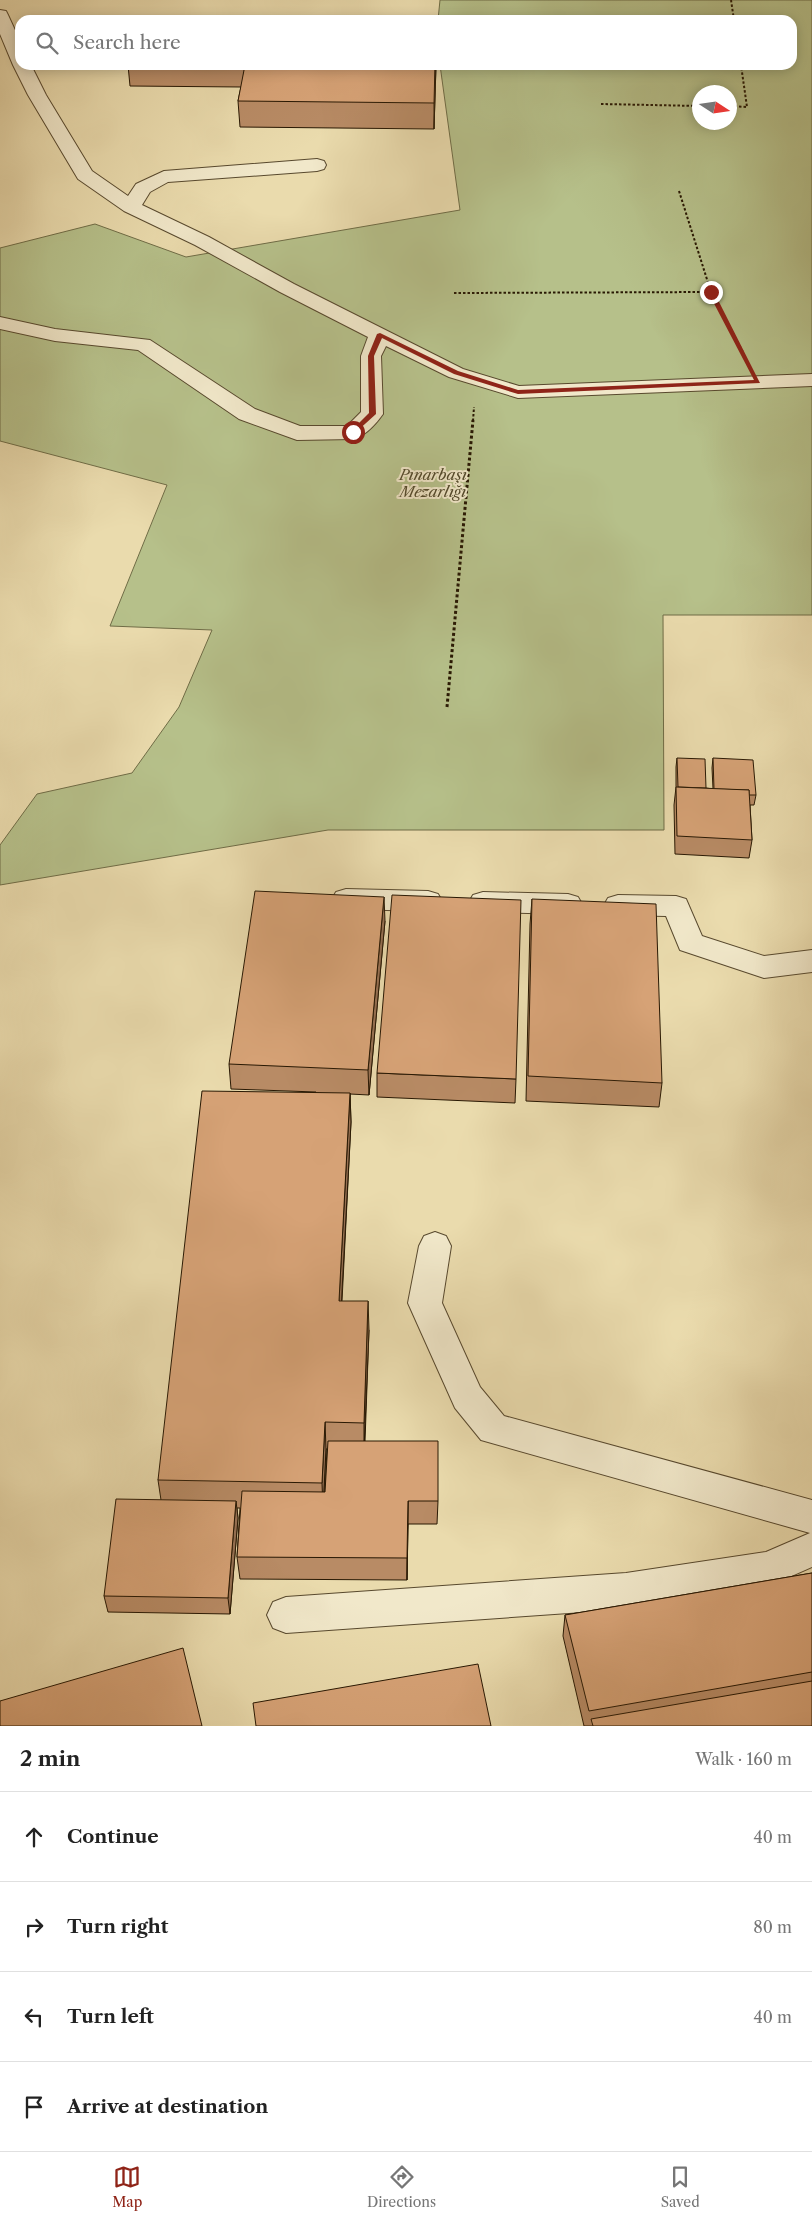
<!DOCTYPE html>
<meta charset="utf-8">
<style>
:root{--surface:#fff;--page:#f6f6f6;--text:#222;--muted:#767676;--line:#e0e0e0;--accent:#8f2418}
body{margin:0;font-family:"Libre Caslon Text",serif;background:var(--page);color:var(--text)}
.compass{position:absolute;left:692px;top:85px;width:45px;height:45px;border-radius:50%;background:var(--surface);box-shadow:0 2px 12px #0003;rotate:102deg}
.stop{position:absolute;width:15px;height:15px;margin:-11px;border:4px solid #8f2418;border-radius:50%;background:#fff}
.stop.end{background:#8f2418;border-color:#fff;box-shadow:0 1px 5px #0008}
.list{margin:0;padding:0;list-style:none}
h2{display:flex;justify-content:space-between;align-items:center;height:65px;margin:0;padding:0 20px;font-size:21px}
h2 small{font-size:16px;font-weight:400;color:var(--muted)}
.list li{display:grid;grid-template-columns:32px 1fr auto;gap:15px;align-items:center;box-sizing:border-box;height:90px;padding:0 20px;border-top:1px solid var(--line)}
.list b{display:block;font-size:19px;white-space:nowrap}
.list em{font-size:16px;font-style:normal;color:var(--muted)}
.icon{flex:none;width:28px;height:28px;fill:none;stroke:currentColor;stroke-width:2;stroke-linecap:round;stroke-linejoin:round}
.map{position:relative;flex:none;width:812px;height:1726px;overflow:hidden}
.search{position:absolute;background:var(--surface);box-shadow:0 2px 12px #0003;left:15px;right:15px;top:15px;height:55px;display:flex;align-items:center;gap:12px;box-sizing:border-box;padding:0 18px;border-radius:15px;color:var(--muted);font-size:19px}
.sheet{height:425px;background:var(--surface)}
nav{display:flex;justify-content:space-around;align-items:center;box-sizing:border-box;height:70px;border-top:1px solid var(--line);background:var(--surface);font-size:14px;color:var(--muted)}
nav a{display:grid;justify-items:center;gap:2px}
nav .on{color:var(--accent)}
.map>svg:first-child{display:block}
.green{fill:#b6c08a;stroke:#6f6c46;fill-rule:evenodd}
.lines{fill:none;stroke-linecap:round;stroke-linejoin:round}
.minor-casing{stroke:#58492e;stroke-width:2}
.path-far1{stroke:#281803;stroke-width:2;stroke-dasharray:2.5 2;stroke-linecap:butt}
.path{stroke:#281803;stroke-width:3;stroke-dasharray:3 2.5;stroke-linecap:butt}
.minor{fill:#f1e8ca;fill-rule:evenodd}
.wall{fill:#b88b65;stroke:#281803;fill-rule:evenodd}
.shaded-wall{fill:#967153;stroke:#281803}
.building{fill:#d6a276;stroke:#281803}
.route{fill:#8f2418}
.labels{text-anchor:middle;stroke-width:4;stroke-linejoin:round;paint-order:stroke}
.park-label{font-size:15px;font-style:italic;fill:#534a2c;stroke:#f1e8ca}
</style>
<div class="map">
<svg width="812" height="1726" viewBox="0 0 812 1726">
<rect width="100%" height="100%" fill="#eadbad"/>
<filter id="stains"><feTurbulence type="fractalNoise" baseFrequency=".004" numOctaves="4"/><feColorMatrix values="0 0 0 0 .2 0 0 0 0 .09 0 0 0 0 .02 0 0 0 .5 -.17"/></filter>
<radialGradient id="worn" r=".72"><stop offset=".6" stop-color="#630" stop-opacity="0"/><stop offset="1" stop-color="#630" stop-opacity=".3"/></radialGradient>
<path class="green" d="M440,0H812V615H663L664,830H328L0,885V845L37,794L132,773L179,707L212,630L110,626L167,485L0,441V248L95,224L186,257L460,210L440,65H792V20H438ZM700,92H730V122H700Z"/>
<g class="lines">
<defs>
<g id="minor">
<path d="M0,10L6,11L8,15L20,41V65H31L46,95L92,171L128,196L136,184L164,171L317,159L324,161L326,165L324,169L317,171L168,182L150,192L142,205L209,237L294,284L463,369L519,386L812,374V386L518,398L449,377L386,346L381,356L383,414C376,424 365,436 353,439L297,440L239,419L138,350L55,341L0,329V317L55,329L150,340L255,409L300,426H347L361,412V356L368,337L280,292L195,245L124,211L78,179L28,95L13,65L0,34Z"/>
<path d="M346,889L428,891L438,894L442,901L438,908L428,911L346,909L336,906L332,899L336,892Z"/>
<path d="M483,892L568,894L578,897L582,904L578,911L568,914L483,912L473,909L469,902L473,895Z"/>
<path d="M618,895L676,896L686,899L702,936L764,956L812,950V972L764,978L680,950L666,916L618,915L608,912L604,905L608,898Z"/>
<path d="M435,1232L446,1236L451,1246L442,1303L480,1387L504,1416L812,1500V1567L769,1586L626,1609L286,1633L273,1628L267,1615L273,1602L286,1597L626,1573L766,1552L810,1533L481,1440L455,1408L408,1303L419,1246L424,1236Z"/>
</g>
</defs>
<use href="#minor" class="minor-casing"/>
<g class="path-far1">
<path d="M731,0L734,20"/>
<path d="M601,104L700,106"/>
<path d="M730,106L747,107L741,65"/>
<path d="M679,191L711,292L744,354"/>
<path d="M454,293L711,292"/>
<path d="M473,421L474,407"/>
</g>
<path class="path" d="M447,707L473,420"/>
<use href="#minor" class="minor"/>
</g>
<g class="wall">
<path d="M128,65H436L434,129L240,127L238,101L241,87L130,86Z"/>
<path d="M677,758L706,788L713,789L712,768L713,758L756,795L754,805H750L752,840L749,858L675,854L674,805L676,787V767Z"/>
<path d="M532,899L662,1083L659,1107L526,1101L530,924Z"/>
<path d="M385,921L369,1095L350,1094L351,1122L342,1301L369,1330L365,1441L438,1501L437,1524H408L407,1580L240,1579L237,1557L240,1508H237L238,1518L230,1614L108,1612L104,1596L161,1500L158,1480L316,1092L231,1089L229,1064ZM326,1449H327L325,1492H324Z"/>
<path d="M377,1073L516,1079L515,1103L377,1097Z"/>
<path d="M812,1573V1726H584L563,1636L565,1615Z"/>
</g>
<g class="shaded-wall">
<path d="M435,65H436L434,129V103Z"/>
<path d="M384,897L385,921L369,1095L368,1070Z"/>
<path d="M350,1093L351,1122L340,1329L339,1301Z"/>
<path d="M368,1301L369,1330L364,1450V1423Z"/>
<path d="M325,1422L326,1449L323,1510L322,1483Z"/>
<path d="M236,1501L238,1518L230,1614L228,1598Z"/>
<path d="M408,1501V1524L407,1580V1558Z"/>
</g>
<g class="building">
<path d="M245,65H435L434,103L238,101Z"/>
<path d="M677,758L705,759L706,788L678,787Z"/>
<path d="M713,758L753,760L756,795H749V790L714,789Z"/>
<path d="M676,787L749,790L752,840L677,836Z"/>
<path d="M255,891L384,897L368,1070L229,1064Z"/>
<path d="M392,895L521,900L516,1079L377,1073Z"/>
<path d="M532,899L656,904L662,1083L528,1076Z"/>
<path d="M202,1091L350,1093L339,1301H368L364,1423L325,1422L322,1483L158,1480Z"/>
<path d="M328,1441H438V1501H408L407,1558L237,1557L242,1491L325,1492Z"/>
<path d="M116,1499L236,1501L228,1598L104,1596Z"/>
<path d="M812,1573V1672L589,1711L565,1615Z"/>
<path d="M183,1648L202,1726H0V1701Z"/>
<path d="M478,1664L491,1726H256L253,1703Z"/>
<path d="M812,1681V1726H593L591,1719Z"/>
</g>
<path class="route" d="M711,290L714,292L760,383L518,394L454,374L382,338L374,356L376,414L355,433L350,432L369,413L368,356L377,334L380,333L458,371L518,390L754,380L708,292Z"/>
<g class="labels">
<g class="park-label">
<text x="433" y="480">Pınarbaşı<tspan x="433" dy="17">Mezarlığı</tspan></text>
</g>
</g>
<rect width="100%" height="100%" filter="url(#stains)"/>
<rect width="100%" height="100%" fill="url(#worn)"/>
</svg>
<svg class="compass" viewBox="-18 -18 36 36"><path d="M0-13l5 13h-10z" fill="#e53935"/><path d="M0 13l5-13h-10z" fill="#767676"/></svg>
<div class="stop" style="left:353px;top:432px"></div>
<div class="stop end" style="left:711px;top:292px"></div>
<div class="search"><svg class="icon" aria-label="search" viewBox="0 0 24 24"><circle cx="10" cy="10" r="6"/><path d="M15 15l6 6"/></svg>Search here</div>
</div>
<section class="sheet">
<h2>2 min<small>Walk · 160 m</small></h2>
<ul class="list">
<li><svg class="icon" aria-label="ahead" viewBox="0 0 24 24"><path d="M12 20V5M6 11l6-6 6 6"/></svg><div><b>Continue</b></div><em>40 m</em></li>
<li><svg class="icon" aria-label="right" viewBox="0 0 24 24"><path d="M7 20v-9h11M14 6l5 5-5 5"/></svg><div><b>Turn right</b></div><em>80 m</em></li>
<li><svg class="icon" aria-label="left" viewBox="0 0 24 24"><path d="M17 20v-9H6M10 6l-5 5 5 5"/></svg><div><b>Turn left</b></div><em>40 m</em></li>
<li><svg class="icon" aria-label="arrive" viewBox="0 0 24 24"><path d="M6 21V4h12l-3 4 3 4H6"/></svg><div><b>Arrive at destination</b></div></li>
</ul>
</section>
<nav>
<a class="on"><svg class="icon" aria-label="map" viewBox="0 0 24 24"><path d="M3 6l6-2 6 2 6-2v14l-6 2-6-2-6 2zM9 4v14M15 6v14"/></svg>Map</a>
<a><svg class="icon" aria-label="directions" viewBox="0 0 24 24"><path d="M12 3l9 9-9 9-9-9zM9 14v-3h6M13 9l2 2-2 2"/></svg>Directions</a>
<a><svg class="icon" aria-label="saved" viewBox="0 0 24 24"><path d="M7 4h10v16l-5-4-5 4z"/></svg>Saved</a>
</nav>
